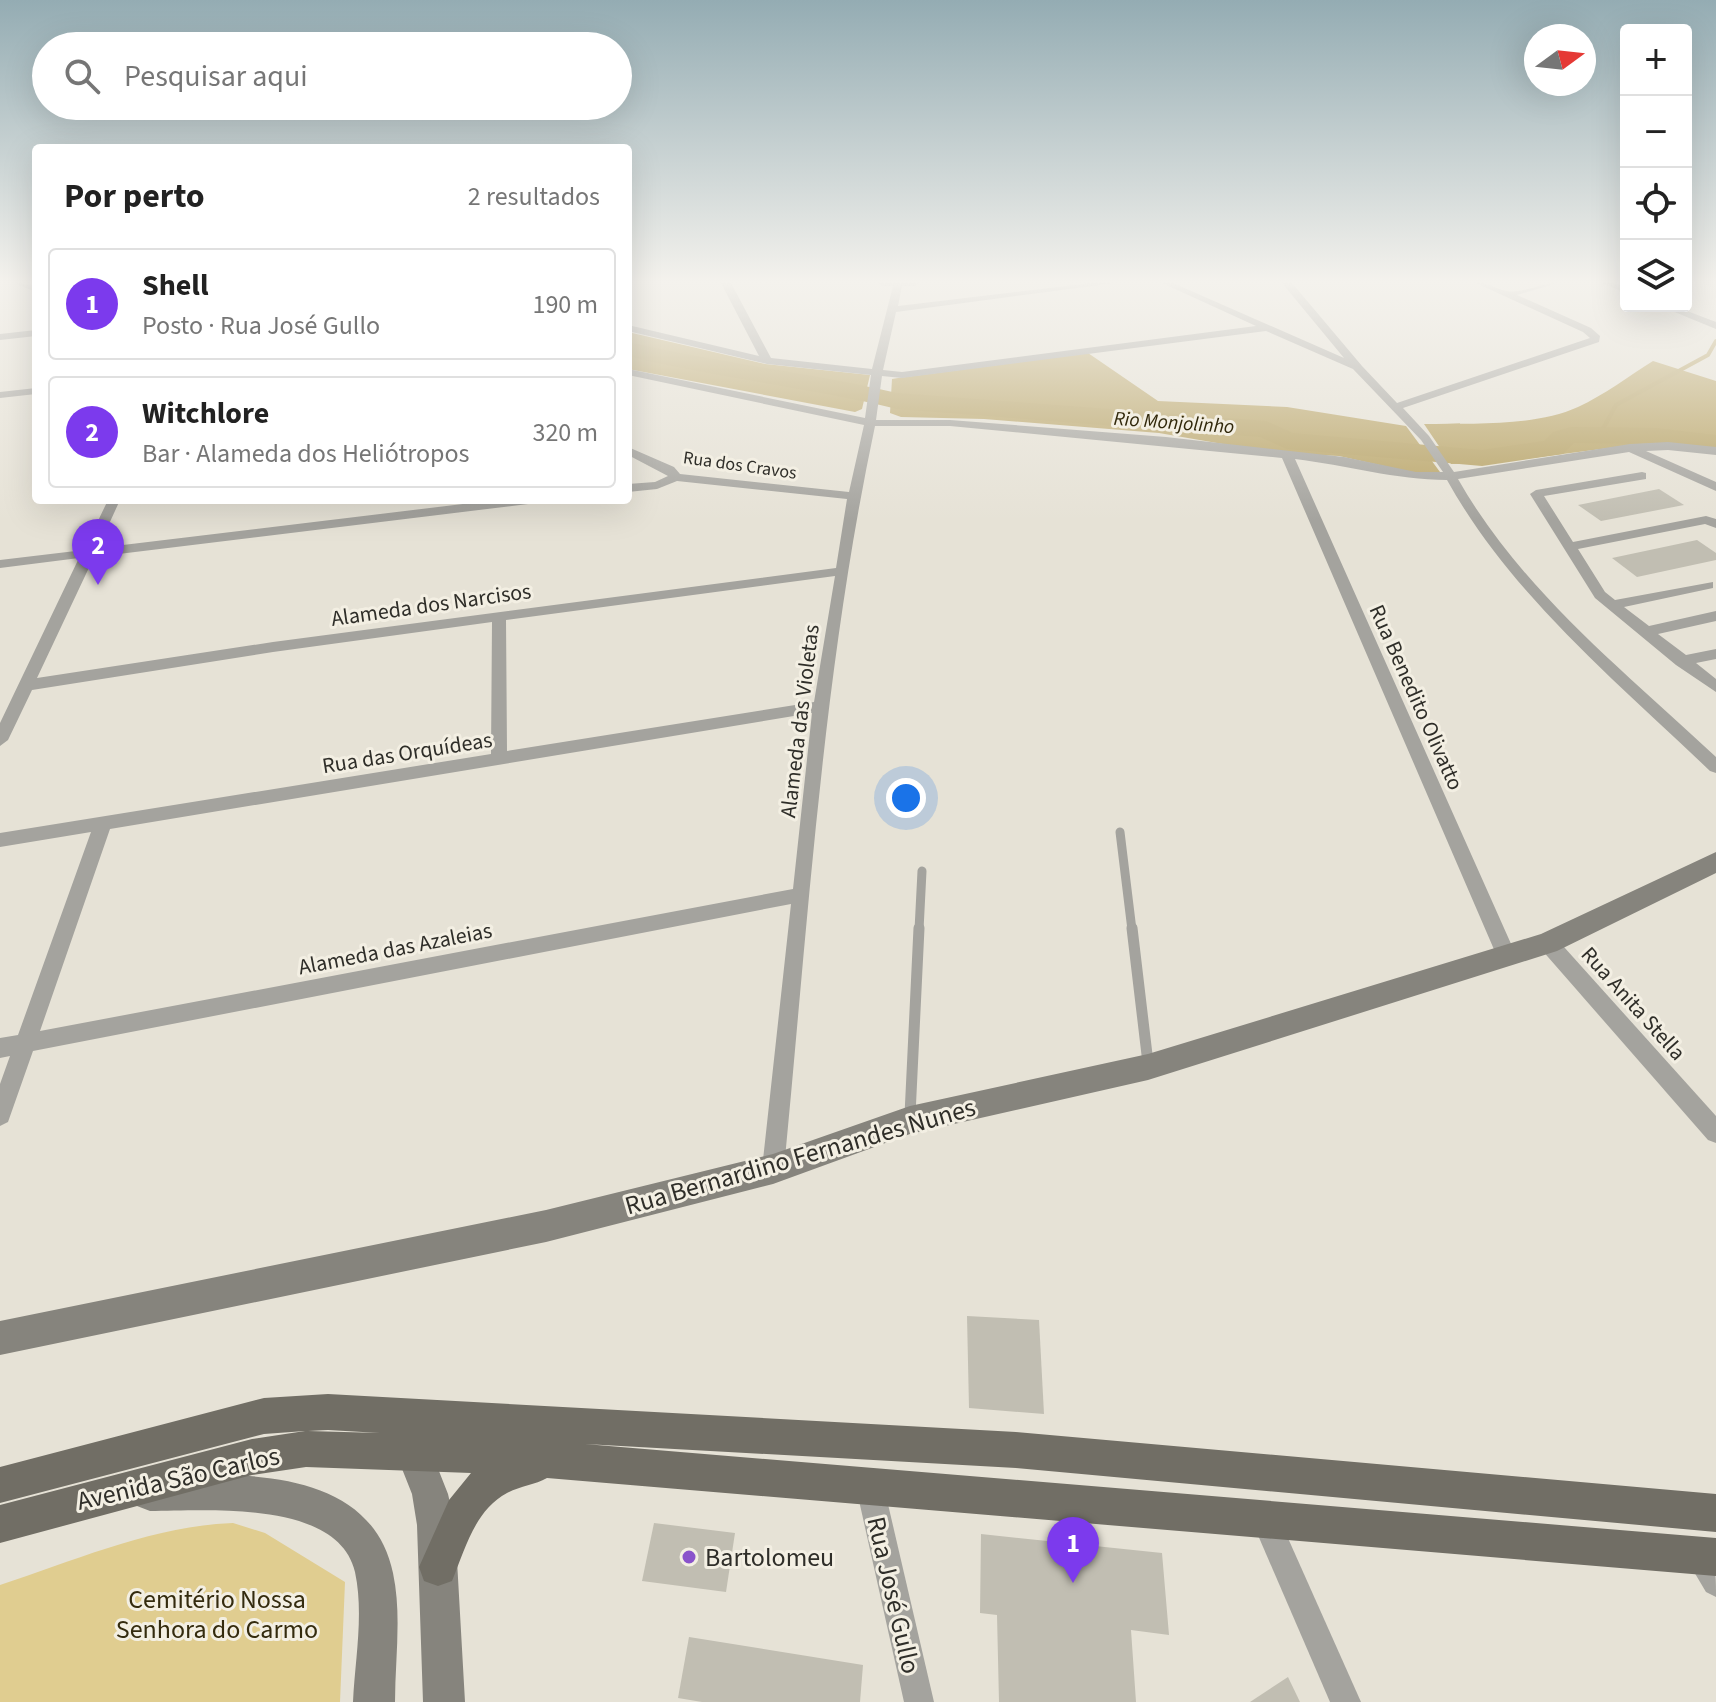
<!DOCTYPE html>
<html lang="pt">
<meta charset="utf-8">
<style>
:root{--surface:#fff;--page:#f6f6f6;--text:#222;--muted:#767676;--line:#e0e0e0;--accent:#7c3aed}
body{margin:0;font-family:"Source Sans 3",sans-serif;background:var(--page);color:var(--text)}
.controls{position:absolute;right:24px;top:24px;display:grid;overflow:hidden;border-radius:8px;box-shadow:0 8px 32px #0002}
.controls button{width:72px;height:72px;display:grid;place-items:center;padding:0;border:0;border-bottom:2px solid var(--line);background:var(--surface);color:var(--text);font:40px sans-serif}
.compass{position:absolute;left:1524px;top:24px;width:72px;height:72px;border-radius:50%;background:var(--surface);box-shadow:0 8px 32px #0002;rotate:75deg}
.you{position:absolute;left:906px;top:798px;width:28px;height:28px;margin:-20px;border:6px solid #fff;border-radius:50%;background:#1a73e8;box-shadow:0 0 0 12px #1a73e833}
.badge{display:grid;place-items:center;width:52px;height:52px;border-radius:50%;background:var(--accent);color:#fff;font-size:26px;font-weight:700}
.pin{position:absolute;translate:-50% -66px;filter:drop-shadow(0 2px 4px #0008)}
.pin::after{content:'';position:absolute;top:42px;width:28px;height:24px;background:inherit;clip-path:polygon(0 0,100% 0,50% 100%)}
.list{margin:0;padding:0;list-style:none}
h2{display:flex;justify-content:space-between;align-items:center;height:104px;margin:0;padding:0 32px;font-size:34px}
h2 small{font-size:26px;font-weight:400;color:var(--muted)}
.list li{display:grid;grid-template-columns:52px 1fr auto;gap:24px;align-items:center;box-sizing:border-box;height:112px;margin:0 16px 16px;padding:0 16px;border:2px solid var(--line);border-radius:8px}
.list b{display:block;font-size:30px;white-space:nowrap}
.list p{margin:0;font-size:26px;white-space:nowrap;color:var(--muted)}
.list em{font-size:26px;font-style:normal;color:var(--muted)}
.icon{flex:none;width:44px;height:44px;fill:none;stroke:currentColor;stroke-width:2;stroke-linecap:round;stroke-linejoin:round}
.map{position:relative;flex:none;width:1716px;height:1702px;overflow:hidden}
.search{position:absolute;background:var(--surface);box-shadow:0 8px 32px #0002;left:32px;top:32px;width:600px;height:88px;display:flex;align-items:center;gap:20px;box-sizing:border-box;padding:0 28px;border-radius:44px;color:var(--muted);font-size:30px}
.panel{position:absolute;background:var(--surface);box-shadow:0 8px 32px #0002;left:32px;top:144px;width:600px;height:360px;border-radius:8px}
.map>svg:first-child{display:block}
.green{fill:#e0cd90}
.forest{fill:#b9a466}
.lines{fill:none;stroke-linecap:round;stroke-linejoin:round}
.stream{stroke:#b6a163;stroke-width:4}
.river{fill:#b6a163;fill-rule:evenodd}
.building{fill:#c1beb2}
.lane-far1{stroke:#a4a39e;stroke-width:9}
.lane{stroke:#a4a39e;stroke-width:11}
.street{fill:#a4a39e;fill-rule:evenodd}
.secondary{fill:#86847d;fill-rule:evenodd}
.primary{fill:#716e65;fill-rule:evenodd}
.poi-dot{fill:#8a53cb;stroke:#f3efe3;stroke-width:3}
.labels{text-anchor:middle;stroke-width:6;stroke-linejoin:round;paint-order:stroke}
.far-street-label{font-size:18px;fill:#2f2e29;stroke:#f3efe3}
.far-water-label{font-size:20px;font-style:italic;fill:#31280b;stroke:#f3efe3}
.street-label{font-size:22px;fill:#2f2e29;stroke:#f3efe3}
.near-street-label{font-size:26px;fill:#2f2e29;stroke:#f3efe3}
.near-poi-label{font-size:26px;fill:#2f2e29;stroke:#f3efe3;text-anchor:start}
.near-park-label{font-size:26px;fill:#342b0e;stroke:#f3efe3}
</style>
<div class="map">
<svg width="1716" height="1702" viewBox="0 0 1716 1702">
<rect width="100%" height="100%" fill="#e6e2d6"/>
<path class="green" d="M233,1523L265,1533L345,1582L340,1702H0V1585C76,1560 153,1526 233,1523Z"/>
<g class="forest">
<path d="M628,332L765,364L870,375L862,409L855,412L628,369Z"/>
<path d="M1088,353L1158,401L1287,407L1406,426L1440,472L1415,473L1339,456L1275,453L1159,433L984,419L901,417L890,413L892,379L898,378Z"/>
<path d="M1653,361L1716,381V447L1672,442L1648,443L1493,463L1451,464L1424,424C1471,423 1534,427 1578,407C1604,395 1629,376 1653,361Z"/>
</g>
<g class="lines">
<path class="stream" d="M1599,436L1616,405L1708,355L1716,341"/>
<path class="river" d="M628,342C717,363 808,372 897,393L1266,421L1293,433L1482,450L1544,441L1553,432L1571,427L1655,428L1716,435V451L1655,444L1574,443L1563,454L1482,466L1287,449L1260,437L897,409C808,387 717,378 628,356Z"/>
</g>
<g class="building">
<path d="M1659,489L1684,505L1601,521L1578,505Z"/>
<path d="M1697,540L1716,553V560L1637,577L1612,558Z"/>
<path d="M967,1316L1039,1320L1044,1414L969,1408Z"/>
<path d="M654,1523L735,1533L726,1592L642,1581Z"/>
<path d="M981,1534L1162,1553L1169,1635L1131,1630L1136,1702H999L997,1615L980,1613Z"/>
<path d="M689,1637L863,1665L860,1702H702L678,1698Z"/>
<path d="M1288,1677L1300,1702H1250Z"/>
</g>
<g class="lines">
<g class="lane-far1">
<path d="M1120,832L1132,930"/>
<path d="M919,930L922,871"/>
</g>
<g class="lane">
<path d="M1132,928L1148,1063"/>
<path d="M910,1115L919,928"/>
</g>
<g class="street">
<path d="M17,283L36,286V292L19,285Z"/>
<path d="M721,283H731L771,358L872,369L893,286H882L878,283H919L915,286H902L898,306L1091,283H1115L896,312L883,370L902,372L1256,326L1162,283H1173L1344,358L1282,283H1292L1362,366L1397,403L1590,338L1583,332L1476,283C1489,282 1495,289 1507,291C1521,294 1542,283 1557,283L1517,295L1591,328L1600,336L1599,342L1403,408L1429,436L1454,472L1630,444L1668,442L1716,447V455L1668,450L1646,451L1716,482V491L1629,452L1458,479C1521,590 1624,671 1716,757V773L1710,771C1616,681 1511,595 1447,480C1396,480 1346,465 1295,459L1516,955L1513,961L1506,963L1499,961L1282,458L950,426H875C823,671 808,921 784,1169L781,1177L773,1180L765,1177L762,1169L791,904L33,1051L8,1122L0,1126V1084L10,1056L0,1058V1038L18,1035L91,832L0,847V833L491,754L492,622L273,652L32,690L8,740L0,746V723L79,558L0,568V560L84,550L108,500H120L98,548L496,500H534L528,504L94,557L37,678L273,642L836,568L847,499L677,481L657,489L628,492V484L655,482L668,476L628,455V447L674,467L680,474L849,492L864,425L628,375V369L865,418L871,375L767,364L628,331V325L759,356ZM1266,331L1353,369L1421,440L1443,472H1416L1344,457L1166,437L950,420H876L882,376L902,378ZM835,576L814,702L507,751L506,620ZM812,713L793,889L40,1031L110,829Z"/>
<path d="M1602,283H1614L1626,287V293Z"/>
<path d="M1660,306H1674L1716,322V329Z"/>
<path d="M36,330V336L0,340V334Z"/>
<path d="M36,388V394L0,398V392Z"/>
<path d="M1642,472L1646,473V479L1544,496L1573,542L1706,516L1716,519V528L1705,524L1578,549L1605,592L1615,600L1713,582V588L1624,607L1649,626L1716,611V621L1658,634L1686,655L1716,649V659L1696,663L1716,679V692L1676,665L1595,598L1530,494L1536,490Z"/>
<path d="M1548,935L1555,937L1716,1116V1143L1708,1140L1541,949L1538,943L1541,937Z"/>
<path d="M870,1473L880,1477L884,1487L934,1702H904L856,1487L860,1477Z"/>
<path d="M1265,1505L1275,1509L1361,1702H1330L1251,1519L1255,1509Z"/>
<path d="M1698,1541C1716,1550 1716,1574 1716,1597L1706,1592L1684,1555L1688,1545Z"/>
</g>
<g class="secondary">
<path d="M1716,852V873L1557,951L1148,1080L910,1134L773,1184L546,1242L0,1355V1321L546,1210L773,1154L910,1106L1148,1054L1541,934Z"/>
<path d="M409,1423L422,1428L448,1494L455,1525L465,1702H423L417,1525L412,1494L391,1441L396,1428Z"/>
<path d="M150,1475C236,1474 370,1464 393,1573C402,1615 395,1660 395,1702H353C355,1660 364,1614 355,1572C338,1499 206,1511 150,1511L137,1506L132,1493L137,1480Z"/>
</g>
<path class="primary" d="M328,1394L1016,1432L1716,1494V1532L1016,1468L585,1444L1716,1538V1576L547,1478C535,1485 520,1486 507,1493C475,1510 465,1549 452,1581L438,1586L424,1581L419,1567L449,1500L471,1473L306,1467L252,1475L0,1543V1505L252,1439L305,1431L264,1434L0,1503V1467L264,1398ZM328,1430L380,1433L308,1431Z"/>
</g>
<linearGradient id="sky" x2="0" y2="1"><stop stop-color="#94acb3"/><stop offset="0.54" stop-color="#f4f2ed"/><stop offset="1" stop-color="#f4f2ed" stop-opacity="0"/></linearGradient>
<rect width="1716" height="521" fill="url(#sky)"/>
<circle class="poi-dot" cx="689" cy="1557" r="8"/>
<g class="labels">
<g class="far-street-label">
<text transform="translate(740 465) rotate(8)" y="6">Rua dos Cravos</text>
</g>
<g class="far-water-label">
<text transform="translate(1174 422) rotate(4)" y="7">Rio Monjolinho</text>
</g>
<g class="street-label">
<text transform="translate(431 604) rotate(-8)" y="8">Alameda dos Narcisos</text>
<text transform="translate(1417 697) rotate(66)" y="8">Rua Benedito Olivatto</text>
<text transform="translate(799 721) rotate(-83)" y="8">Alameda das Violetas</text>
<text transform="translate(407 752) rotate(-9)" y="8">Rua das Orquídeas</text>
<text transform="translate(395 948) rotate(-11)" y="8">Alameda das Azaleias</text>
<text transform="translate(1634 1003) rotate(48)" y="8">Rua Anita Stella</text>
</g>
<g class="near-street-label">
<text transform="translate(800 1156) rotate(-16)" y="9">Rua Bernardino Fernandes Nunes</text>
<text transform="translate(178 1478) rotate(-13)" y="9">Avenida São Carlos</text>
<text transform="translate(894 1595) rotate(77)" y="9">Rua José Gullo</text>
</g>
<g class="near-poi-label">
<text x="705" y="1566">Bartolomeu</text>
</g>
<g class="near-park-label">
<text x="217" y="1608">Cemitério Nossa<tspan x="217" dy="30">Senhora do Carmo</tspan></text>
</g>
</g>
</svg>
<div class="controls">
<button>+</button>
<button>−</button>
<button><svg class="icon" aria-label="locate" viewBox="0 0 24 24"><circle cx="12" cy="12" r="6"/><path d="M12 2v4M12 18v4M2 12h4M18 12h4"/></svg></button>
<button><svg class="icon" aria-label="layers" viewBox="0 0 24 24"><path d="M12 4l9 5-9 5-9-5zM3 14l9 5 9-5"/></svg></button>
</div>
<svg class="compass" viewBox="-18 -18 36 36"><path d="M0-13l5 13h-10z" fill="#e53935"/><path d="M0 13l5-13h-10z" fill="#767676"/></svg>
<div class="you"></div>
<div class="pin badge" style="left:1073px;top:1583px">1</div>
<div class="pin badge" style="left:98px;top:585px">2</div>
<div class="search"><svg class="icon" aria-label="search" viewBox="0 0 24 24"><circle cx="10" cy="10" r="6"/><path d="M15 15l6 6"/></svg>Pesquisar aqui</div>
<section class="panel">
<h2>Por perto<small>2 resultados</small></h2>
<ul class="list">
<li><span class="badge">1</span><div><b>Shell</b><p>Posto · Rua José Gullo</p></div><em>190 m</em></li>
<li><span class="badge">2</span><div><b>Witchlore</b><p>Bar · Alameda dos Heliótropos</p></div><em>320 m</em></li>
</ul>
</section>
</div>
